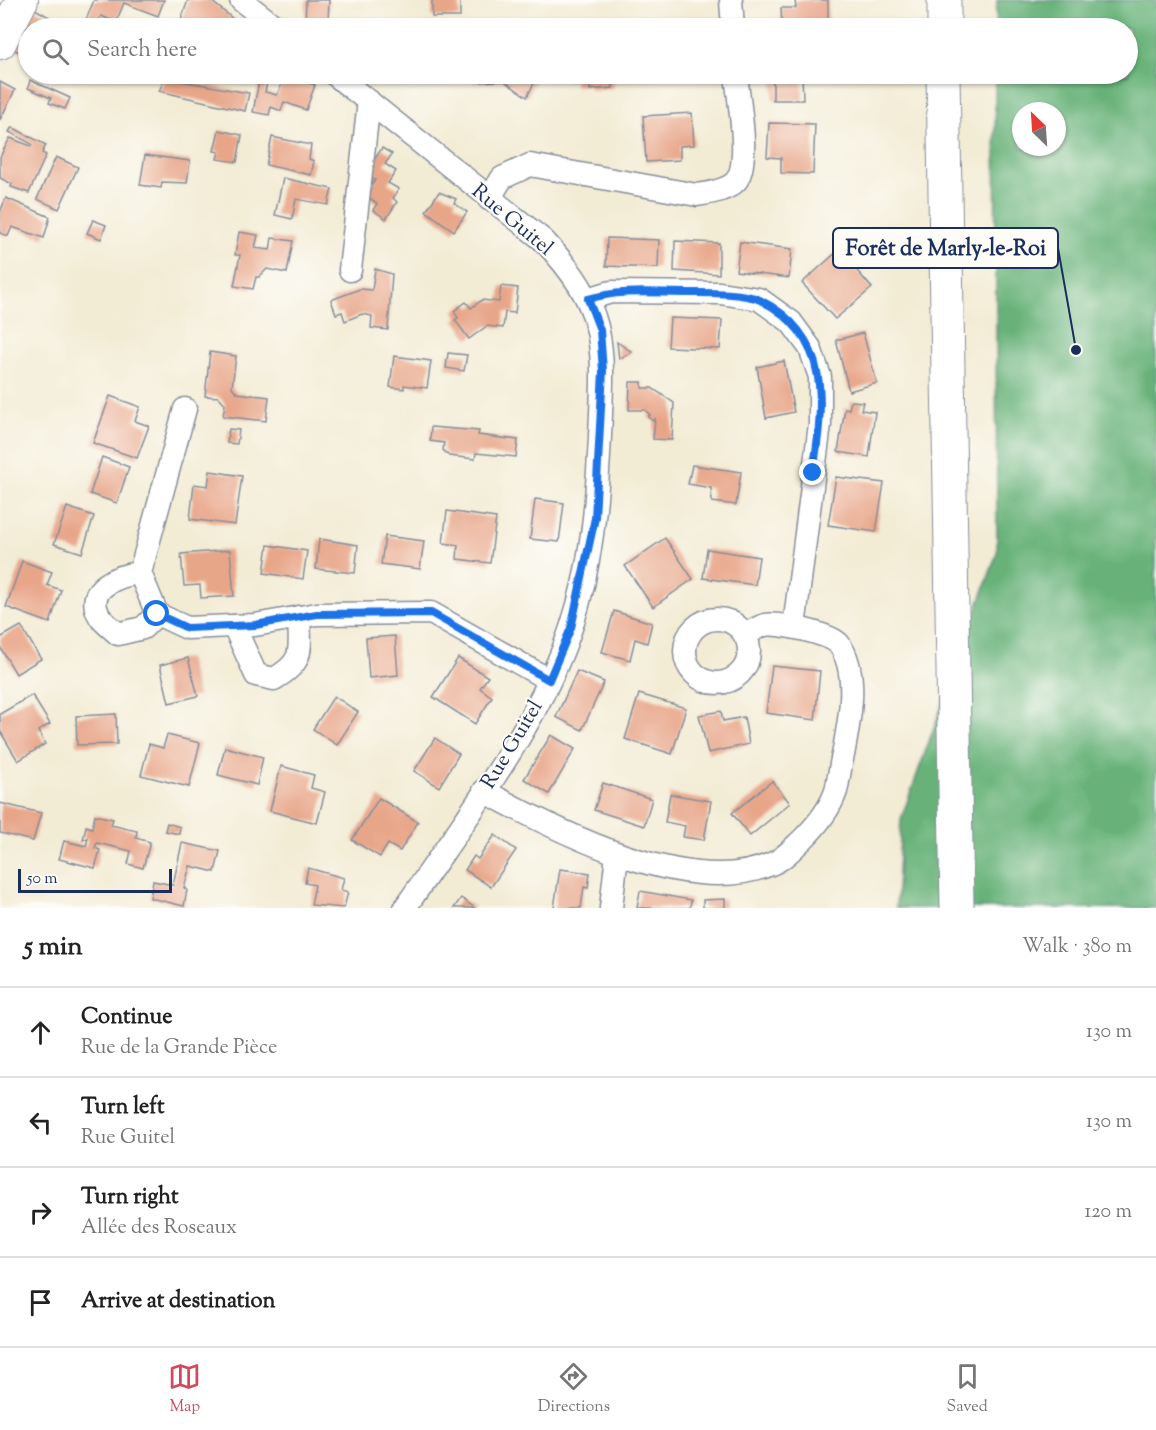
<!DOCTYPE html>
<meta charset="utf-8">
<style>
:root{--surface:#fff;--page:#f6f6f6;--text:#222;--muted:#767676;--line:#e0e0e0;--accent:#d1495b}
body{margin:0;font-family:"Sorts Mill Goudy",serif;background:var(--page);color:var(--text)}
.compass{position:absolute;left:1012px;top:102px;width:54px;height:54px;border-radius:50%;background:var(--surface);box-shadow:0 2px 4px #0004;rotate:335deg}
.scale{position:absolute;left:18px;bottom:15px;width:154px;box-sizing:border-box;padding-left:6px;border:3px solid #1b2f5e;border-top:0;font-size:16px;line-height:21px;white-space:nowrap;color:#1b2f5e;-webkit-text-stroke:4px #fdfcf7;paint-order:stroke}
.stop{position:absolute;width:18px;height:18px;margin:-14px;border:4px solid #1a73e8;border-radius:50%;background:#fff}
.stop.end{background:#1a73e8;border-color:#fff;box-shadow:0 2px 6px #0008}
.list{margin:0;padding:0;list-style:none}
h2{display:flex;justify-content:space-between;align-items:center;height:78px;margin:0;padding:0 24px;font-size:26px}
h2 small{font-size:20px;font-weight:400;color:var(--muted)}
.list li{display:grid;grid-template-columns:39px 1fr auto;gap:18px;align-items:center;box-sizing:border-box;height:90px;padding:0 24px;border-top:2px solid var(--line)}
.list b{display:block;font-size:22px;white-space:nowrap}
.list p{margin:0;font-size:20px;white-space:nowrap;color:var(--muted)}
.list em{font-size:20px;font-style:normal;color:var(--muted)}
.icon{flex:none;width:33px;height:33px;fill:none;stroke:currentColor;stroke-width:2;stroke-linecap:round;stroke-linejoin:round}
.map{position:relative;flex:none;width:1156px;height:908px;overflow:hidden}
.search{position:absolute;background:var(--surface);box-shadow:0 2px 4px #0004;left:18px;right:18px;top:18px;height:66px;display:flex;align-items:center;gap:15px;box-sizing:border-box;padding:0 21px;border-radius:33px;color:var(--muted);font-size:22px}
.sheet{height:438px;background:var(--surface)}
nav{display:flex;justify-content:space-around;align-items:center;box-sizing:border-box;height:84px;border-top:2px solid var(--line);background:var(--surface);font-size:16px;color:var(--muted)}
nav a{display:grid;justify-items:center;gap:3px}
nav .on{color:var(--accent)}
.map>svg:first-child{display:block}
.forest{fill:#68b279;stroke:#42706c;stroke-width:1.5;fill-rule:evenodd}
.building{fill:#e8a689}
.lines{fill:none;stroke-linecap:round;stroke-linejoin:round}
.street-casing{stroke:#878e9a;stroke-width:25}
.secondary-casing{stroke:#878e9a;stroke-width:34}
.primary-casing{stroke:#878e9a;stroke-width:35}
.street{stroke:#fff;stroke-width:22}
.secondary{stroke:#fff;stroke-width:32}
.primary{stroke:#fff;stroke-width:33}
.route{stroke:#1a73e8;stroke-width:8}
.labels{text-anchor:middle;stroke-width:4.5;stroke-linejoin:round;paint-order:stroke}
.street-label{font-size:21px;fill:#1b2f5e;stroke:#fdfcf7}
.leader{fill:none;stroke:#1b2f5e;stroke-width:2}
.callout-dot{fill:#1b2f5e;stroke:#fdfcf7;stroke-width:2}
.callout{fill:#fdfcf7;stroke:#1b2f5e;stroke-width:2}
.callout-label{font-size:22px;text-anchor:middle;font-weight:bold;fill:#1b2f5e}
</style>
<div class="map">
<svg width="1156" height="908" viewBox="0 0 1156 908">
<rect width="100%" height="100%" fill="#fdfcf7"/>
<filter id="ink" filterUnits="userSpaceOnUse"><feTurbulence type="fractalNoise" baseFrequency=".0167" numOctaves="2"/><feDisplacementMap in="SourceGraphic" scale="12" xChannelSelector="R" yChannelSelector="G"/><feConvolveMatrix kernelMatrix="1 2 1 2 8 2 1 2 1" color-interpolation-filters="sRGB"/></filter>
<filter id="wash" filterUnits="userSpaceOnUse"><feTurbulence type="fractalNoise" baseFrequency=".008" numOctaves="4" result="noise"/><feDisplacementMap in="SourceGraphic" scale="24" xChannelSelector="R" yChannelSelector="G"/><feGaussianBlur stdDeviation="1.35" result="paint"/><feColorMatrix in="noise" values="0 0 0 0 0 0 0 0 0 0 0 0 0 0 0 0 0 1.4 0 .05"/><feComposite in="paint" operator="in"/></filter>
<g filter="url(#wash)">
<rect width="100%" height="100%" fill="#f3ecd5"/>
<path class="forest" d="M997,0H1156V908H896L901,819L997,553L995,74H1128V28H996ZM1021,111H1057V147H1021Z"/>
<g id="blocks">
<g class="building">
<path d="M94,0H164L158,16L124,3L116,22L101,16L96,27L85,22Z"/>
<path d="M188,0H210L244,28L179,26Z"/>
<path d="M306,0H329L328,24L305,23Z"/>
<rect x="432" y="0" width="28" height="17"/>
<path d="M795,0H828V28H782L781,8H796Z"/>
<path d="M35,9L51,18L47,28H28V54L14,50Z"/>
<path d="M656,25L702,26V28H656Z"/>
<path d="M286,74L315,85L306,110L284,102L281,111L271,107L269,115L253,112L259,81L267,83L265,92L277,95Z"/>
<path d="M475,74H536L538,75L527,97L504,81L475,82Z"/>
<path d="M574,74H612L613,88L590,90V85L575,86Z"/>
<path d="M773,74H802L803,100H773Z"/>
<path d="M165,78L249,93L245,111L159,91Z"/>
<path d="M30,80L70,98L65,109L49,103L51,98L28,88Z"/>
<path d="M0,82L15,90L0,120Z"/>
<path d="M692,113L694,145L680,146V160L646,162L643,116Z"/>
<path d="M769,123L815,124L813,174L781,173V158L767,157Z"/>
<path d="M12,127L46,145L42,153L46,155L29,193L11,187L12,184L0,178V157L10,138L31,146L32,144L9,132Z"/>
<path d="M219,130L242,135L237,162L217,159L219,152L214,151Z"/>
<path d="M272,137L311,145L309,159L314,161L311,175L266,165Z"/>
<path d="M382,148L392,154L385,164L396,171L388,183L399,189L393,198L397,202L386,219L373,210L377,204L365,194L375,180L365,174Z"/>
<path d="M145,155L190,161L187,183L162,182L161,188L140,185Z"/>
<path d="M56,157L78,167L59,209L37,199Z"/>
<path d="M283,178L332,189L328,205L296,199L292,219L275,215Z"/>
<path d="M439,192L456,199L454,203L467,212L454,231L426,211Z"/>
<path d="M6,198L50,217L44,238L12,227L8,236L0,233V212Z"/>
<path d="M93,220L106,225L101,239L87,233Z"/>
<path d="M239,232L258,235L255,248L270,250L272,238L293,241L287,273L267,269L259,277H256L253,289L234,286L240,255H235Z"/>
<path d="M607,238L659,240L658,268L606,266Z"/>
<path d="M675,241L719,243V274L674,271Z"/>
<path d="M740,242L792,249L789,278L736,271Z"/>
<path d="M839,250L872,288L835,319L802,283Z"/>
<path d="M375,269L392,274L388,330L371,328L372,316L362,314L345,321L342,312L336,314L331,300L360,289L372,290Z"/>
<path d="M501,286L518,288L515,313L505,312L503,328L487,326L469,339L455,320L458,318L454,311L466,302L471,308L482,300L499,302Z"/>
<path d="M670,318L722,320L720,349L668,347Z"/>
<path d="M863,333L877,383L849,391L836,340Z"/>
<path d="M617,342L632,352L619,359Z"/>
<path d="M210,352L236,356L232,387L237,393L269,397L266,421L223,416L225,404L219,397L205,396Z"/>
<path d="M448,353L467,355L464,371L446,368Z"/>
<path d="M394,356L431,361L427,388L404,385V389L390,387Z"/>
<path d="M784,361L794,412L766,418L757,367Z"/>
<path d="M630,382H642V388H652L674,403L672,440L653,439L655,419L653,421L648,417L650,415L645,410H629Z"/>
<path d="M110,396L140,407L135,421L149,426L137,458L93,443Z"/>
<path d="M851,401L863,402L861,410L875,412L869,457L838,452L845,408L849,409Z"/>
<path d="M431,427L479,431L478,435L518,440L516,457L476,453L475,459L449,456L443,450L444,443L430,441Z"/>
<path d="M229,429L239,430L237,444L227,443Z"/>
<path d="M102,457L129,467L117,503L90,494Z"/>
<path d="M692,465L741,472L736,505L712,502L711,488L688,484Z"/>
<path d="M210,471L242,476L235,525L190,519L194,484L208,486Z"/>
<path d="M836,477L884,483L876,532L828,525Z"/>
<path d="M535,499L564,503L559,542L530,539Z"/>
<path d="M67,507L94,516L82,553L54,544Z"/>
<path d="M447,511L496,518L490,563L457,559L458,545L443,543Z"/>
<path d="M385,536L424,541L420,569L381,564Z"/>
<path d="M665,538L693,579L653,607L625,566Z"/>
<path d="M319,539L358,545L355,573L316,569Z"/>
<path d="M268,545L307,551L303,579L264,573Z"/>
<path d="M707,549L759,557L755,585L703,578Z"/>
<path d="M230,550L234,596L201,598L200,585L184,586L181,554Z"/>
<path d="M22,561L52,572L47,585L61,590L50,623L6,607Z"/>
<path d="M614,611L652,623L647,643L635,639L630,660L602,652Z"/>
<path d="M21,626L41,659L16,674L0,647V638Z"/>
<path d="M395,636L398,675L369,678L366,638Z"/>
<path d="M188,658L198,696L169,703L160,665Z"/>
<path d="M458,658L488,677L480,688L492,697L475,724L433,697Z"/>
<path d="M772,666L820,671L815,720L766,713Z"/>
<path d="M577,671L604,682L582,730L556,717Z"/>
<path d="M639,694L686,708L672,754L625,739Z"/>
<path d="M32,695L50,724L38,731L45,744L18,761L0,731V714Z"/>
<path d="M334,696L358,712L337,745L313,729Z"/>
<path d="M721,711L723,721L744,717L749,744L708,753L699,715Z"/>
<path d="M116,714L117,744L77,745L76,716Z"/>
<path d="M167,735L200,743L189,787L141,775L149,744L163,748Z"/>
<path d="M551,735L575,749L549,794L524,779Z"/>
<path d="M435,738L459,754L439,787L414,771Z"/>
<path d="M225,747L263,757L257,785L218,775Z"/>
<path d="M281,766L314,775L311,788L325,792L317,823L270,811Z"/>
<path d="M772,781L790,803L750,836L732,813Z"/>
<path d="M603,783L652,799L644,826L594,810Z"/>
<path d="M670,794L711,801L704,840L683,837L685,826L665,822Z"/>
<path d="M379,798L418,822L400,851L388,844L380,857L352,840Z"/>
<path d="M0,803L41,813L33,841L0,833Z"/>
<path d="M95,815L113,819L111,825L137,831L136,838L150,842L143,868L128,864L131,851L97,843L95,848L100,850L95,868L59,859L64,841L86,846L88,838L83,840L86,826L92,828Z"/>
<path d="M167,823L180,827L179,834L165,831Z"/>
<path d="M495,835L516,850L491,887L465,870L474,856L478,859Z"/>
<path d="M182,843L220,851L215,872L190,866L184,888L187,890L184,906L150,898L153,881L173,885Z"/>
<path d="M308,868L344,878L341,890L348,892L344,908L311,905L315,885L305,883Z"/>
<path d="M560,869L590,873L588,888L584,887L581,908H554Z"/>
<path d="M640,891L691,900L690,908H637Z"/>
<path d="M461,898L464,900L475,908H454Z"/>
<path d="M725,899V908H703V900Z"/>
</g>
</g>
</g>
<g filter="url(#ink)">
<use href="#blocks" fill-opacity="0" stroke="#878e9a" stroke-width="1.5"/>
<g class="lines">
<defs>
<g id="street">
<path d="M241,0L277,28"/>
<path d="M731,0L733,28"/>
<path d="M334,74L543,240C609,309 604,346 600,436C597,500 592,566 571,628C539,725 462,823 405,908"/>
<path d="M489,199L502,178L530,165L697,195C709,193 727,191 736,181C751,162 738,98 736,74"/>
<path d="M350,270L369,101"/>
<path d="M588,299L611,292L720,293L759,299L791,322L810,348L820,377V424L794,627"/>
<path d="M185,409L140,573L157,614L187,628L255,625L317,614L431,613L549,680"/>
<path d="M140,573C119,575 82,588 100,617C104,623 113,629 118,634L143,628L157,614"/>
<circle cx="717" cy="651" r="32"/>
<path d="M234,626L256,675L274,679C305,661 300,651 299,617"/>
<path d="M484,791C555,830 690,900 771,864C783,860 794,847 803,839C817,825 830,809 836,791C839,779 840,766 843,755C849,722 860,673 839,644C831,634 778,622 765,625C759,626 751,632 745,635"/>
<path d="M611,908L617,854"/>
</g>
<path id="secondary" d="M0,43L22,0"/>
<g id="primary">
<path d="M944,28V0"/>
<path d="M943,74L957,908"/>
</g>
</defs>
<use href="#street" class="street-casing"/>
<use href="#secondary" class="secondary-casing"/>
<use href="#primary" class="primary-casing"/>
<use href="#street" class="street"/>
<use href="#secondary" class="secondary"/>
<use href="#primary" class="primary"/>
</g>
</g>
<g class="lines" filter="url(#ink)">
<path class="route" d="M157,614L187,628L255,625L317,614L431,613L549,680L571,628L595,518L603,371L600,330L588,299C621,289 654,293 688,293C707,293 743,292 760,300C833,336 823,406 813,473"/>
</g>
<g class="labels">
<g class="street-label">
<text transform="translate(513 219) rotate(40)" y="7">Rue Guitel</text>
<text transform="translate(511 744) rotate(-59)" y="7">Rue Guitel</text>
</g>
</g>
<path class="leader" d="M1076 350L1058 248"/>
<circle class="callout-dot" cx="1076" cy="350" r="6"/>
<rect class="callout" x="833" y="228" width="225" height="40" rx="6"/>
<g class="callout-label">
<text x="946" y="255">Forêt de Marly-le-Roi</text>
</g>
</svg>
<svg class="compass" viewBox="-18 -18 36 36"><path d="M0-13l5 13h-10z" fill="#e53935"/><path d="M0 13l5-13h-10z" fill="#767676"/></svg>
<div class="scale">50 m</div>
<div class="stop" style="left:157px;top:614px"></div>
<div class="stop end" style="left:813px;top:473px"></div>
<div class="search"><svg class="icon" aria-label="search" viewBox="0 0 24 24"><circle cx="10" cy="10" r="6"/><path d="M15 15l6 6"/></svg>Search here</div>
</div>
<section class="sheet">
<h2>5 min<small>Walk · 380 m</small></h2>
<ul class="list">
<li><svg class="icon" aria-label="ahead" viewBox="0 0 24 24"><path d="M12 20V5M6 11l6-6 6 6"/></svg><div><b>Continue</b><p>Rue de la Grande Pièce</p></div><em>130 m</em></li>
<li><svg class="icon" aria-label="left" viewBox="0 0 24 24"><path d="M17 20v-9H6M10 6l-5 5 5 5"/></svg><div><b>Turn left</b><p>Rue Guitel</p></div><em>130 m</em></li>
<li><svg class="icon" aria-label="right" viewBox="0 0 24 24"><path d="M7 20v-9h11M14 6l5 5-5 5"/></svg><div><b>Turn right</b><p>Allée des Roseaux</p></div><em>120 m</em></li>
<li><svg class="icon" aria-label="arrive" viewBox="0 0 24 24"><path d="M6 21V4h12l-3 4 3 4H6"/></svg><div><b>Arrive at destination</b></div></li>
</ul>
</section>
<nav>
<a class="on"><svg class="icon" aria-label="map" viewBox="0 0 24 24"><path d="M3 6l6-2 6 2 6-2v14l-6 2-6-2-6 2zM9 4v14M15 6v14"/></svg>Map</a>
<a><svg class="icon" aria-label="directions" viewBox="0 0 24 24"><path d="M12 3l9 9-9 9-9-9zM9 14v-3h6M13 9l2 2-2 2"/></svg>Directions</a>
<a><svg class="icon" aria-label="saved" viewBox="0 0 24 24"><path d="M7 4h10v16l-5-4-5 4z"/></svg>Saved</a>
</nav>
